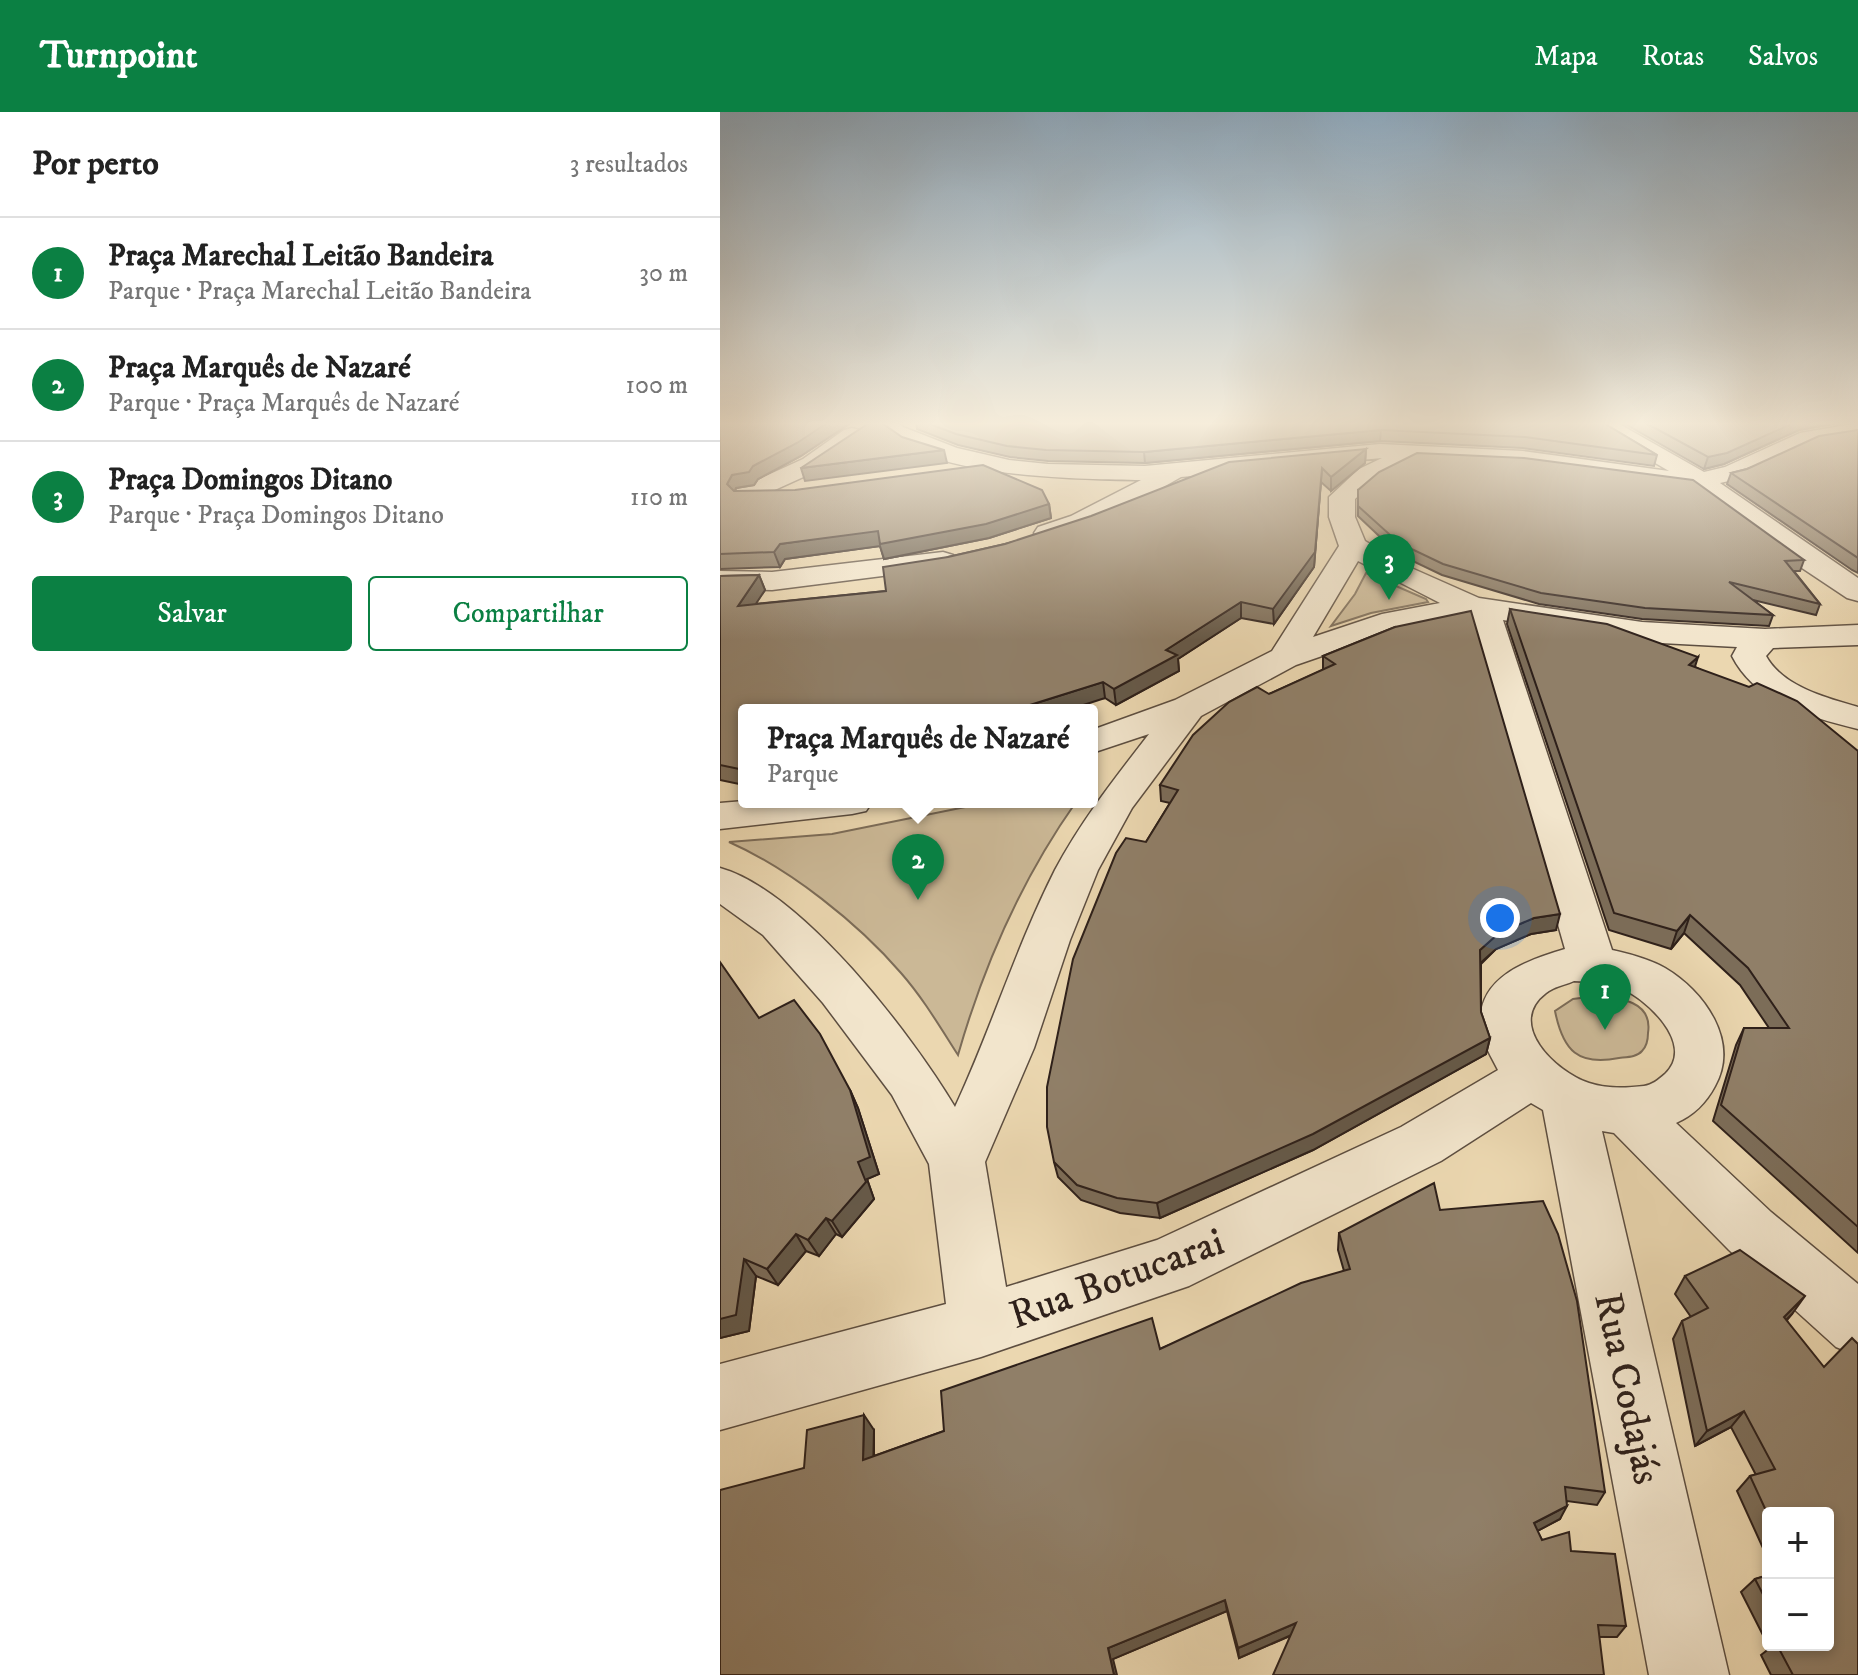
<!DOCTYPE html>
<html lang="pt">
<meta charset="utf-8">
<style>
:root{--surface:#fff;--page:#f2f2f2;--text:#222;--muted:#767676;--line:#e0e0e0;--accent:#0b8043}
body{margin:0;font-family:"IM FELL DW Pica",serif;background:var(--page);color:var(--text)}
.controls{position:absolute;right:24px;bottom:24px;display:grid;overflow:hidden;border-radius:8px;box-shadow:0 4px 12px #0003}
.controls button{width:72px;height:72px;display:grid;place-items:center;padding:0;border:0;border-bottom:2px solid var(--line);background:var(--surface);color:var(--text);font:40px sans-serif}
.you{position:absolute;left:780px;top:806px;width:28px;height:28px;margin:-20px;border:6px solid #fff;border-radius:50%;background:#1a73e8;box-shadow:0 0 0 12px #1a73e833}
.badge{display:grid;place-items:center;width:52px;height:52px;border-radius:50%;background:var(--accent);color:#fff;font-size:26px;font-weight:700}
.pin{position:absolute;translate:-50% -66px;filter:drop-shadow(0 2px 4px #0008)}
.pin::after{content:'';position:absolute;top:42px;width:28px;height:24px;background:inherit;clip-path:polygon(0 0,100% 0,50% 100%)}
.popup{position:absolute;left:18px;top:592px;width:360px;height:104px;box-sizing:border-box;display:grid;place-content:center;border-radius:8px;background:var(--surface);filter:drop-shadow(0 2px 6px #0005);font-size:26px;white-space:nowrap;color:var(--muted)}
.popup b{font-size:30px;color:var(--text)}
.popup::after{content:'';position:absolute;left:50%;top:100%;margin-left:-16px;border:16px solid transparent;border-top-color:var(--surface)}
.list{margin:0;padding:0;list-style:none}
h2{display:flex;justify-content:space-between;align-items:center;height:104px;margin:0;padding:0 32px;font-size:34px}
h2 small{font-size:26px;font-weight:400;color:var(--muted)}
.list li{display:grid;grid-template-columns:52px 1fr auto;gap:24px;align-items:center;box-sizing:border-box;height:112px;padding:0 32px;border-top:2px solid var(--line)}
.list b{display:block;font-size:30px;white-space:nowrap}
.list p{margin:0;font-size:26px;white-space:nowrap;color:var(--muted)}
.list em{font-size:26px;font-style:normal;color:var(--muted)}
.actions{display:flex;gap:16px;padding:24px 32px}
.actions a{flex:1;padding:18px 0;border:2px solid var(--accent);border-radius:8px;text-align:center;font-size:28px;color:var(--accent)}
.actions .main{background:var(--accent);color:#fff}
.map{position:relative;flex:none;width:1138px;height:1563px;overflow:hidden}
header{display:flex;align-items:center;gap:48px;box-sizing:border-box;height:112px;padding:0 40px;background:var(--accent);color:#fff}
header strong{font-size:38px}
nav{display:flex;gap:44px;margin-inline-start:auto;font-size:28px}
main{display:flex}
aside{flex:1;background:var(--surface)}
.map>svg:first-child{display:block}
.green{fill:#cbb896;stroke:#7c6c58;stroke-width:2}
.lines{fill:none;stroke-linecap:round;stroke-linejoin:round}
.minor-casing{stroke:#5d4e40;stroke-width:3}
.minor{fill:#f2e5cc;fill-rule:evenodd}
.wall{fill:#7c6d59;stroke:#2e201a;stroke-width:2}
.shaded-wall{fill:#655949;stroke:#2e201a;stroke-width:2}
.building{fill:#907f68;stroke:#2e201a;stroke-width:2}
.labels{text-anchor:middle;stroke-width:6;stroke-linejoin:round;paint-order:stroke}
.near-street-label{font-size:40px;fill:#2e201a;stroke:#f2e5cc}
</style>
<header>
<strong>Turnpoint</strong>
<nav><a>Mapa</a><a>Rotas</a><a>Salvos</a></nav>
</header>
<main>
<aside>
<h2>Por perto<small>3 resultados</small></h2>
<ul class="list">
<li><span class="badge">1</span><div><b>Praça Marechal Leitão Bandeira</b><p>Parque · Praça Marechal Leitão Bandeira</p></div><em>30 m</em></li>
<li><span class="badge">2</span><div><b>Praça Marquês de Nazaré</b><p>Parque · Praça Marquês de Nazaré</p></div><em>100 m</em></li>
<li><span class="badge">3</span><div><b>Praça Domingos Ditano</b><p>Parque · Praça Domingos Ditano</p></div><em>110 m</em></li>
</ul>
<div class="actions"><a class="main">Salvar</a><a>Compartilhar</a></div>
</aside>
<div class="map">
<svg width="1138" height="1563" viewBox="0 0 1138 1563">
<rect width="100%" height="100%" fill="#ebd7b0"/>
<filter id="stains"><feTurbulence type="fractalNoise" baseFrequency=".0025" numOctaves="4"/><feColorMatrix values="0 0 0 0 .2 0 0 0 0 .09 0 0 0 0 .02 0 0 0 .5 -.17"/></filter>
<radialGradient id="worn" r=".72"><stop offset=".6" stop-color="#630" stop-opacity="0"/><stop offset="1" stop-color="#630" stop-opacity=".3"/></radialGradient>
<g class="green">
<path d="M646,461L706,487L708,490L651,501L611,514L635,482Z"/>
<path d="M270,690H356C301,768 264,852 238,943C220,915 203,886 181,861C138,811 70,757 9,730L112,722Z"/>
<path d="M876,884C900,886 933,889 928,921C928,928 927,934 922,939C917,945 907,945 899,946C858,954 843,939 835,899L853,887Z"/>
</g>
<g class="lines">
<defs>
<g id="minor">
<path d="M154,309H178L183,315L237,336L289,348L328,352L425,354L660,332L803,339L949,359L863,309H894L984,360L1005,355L1080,321L1138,311V325L1094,332L1022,366L1000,371L1138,466V489L1127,486L1073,450L972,375L803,353L696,348L657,367L635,387V405L645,429L689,455L759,486L922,510L1045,517L1138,513V533L1053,536L1046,544C1063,575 1107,586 1138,595V617C1090,605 1036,591 1012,544L1017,535L922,530L783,508L892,838C910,842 929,847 945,856C984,879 1020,929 995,974C986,991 974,1003 956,1011L1051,1100L1138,1172V1244L1116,1235L1009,1138L894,1021L882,1019L1009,1563H929L823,998L811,991L721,1049L469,1174L261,1245L0,1318V1252L226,1192L209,1052L172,983L103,891L43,823L0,792V756C82,779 192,923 235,995C271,918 296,835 335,758C361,709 395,666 429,622L372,641V618L455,588L552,539L619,434L609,405V385L639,357L662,346L461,365L371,416L328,429L318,427L314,421L318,415L351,404L421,368C356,367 194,366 154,309ZM638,449L720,491L662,502L593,525ZM750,504L845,837C807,848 755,866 761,916C762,930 772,946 778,958L681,1015L437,1128L286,1175L265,1050L314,936L350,828L378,758L412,696L481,604L576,553L680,517ZM854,869C868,870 883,870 897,874C925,885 977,932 945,962C938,968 932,973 924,974C905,976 888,977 869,971C836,960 785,912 826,881C833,875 845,873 854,869Z"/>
<path d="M132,316L140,318L144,323L140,328L101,357L0,403V385L83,347L124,318Z"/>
<path d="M223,440L233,443L237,449L233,455L52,478L0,477V459L52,460Z"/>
<path d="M24,689V690H152L146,699L132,702L0,717V691Z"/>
</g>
</defs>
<use href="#minor" class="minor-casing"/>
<use href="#minor" class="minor"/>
</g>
<g class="wall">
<path d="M0,309H129V312L81,344L38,367L34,373L16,376L15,379L329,392L331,406L269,426L164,447L160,434L65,447L60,455L0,457Z"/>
<path d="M196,309H880L937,343L934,354L803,336L660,329L425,351L328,349L290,345L238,333L197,317Z"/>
<path d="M900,309H1129L1079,318L1004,352L984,357Z"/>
<path d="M1138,318V461L1132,458L1007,372L1011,361L1027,357Z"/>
<path d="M646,337L645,351L611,379L601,370L594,455L554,512L521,506L458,547L459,559L396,593L385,586L24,598V673L0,668V464L39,463L45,478L35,492L166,479L228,445L285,432Z"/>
<path d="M638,378L1084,448L1080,459H1074L1100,492L1096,503L1033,488L1053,503L1049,514L922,507L819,492L722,463L678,442L638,404Z"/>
<path d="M790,497L975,555L1138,639V1141L993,1009L1016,933L1024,916H1049L1020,873L964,821L951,837L889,818L787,512Z"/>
<path d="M675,515L836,818L811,822L776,837L761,852V900L770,926L766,942L593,1038L440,1106L400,1101L361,1088L338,1065L334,1050L426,730L450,691L441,689L440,673L549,582L603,558V544Z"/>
<path d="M39,906L130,978L138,996L159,1062L147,1067L154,1087L122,1125L116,1122L99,1144L86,1139L58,1173L36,1164L29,1219L0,1226Z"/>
<path d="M720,1098L885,1380L877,1393L847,1389L840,1407L817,1419L822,1428L851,1439L906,1514L897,1525L570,1524L519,1546L507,1499L393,1547L84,1356L154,1318V1344L224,1319L440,1237L624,1159L618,1138L619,1121Z"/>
<path d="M965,1164L1072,1202L1067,1208L1138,1563H1051L1041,1543L1050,1536L1048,1533H1108L1048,1401V1447L1017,1379L1030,1364L1036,1363L1011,1315L975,1334L953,1227L962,1209L971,1205L955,1182Z"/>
<path d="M1048,1463V1533L1021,1480L1035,1467Z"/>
</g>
<g class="shaded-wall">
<path d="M110,309H129V312L81,344L38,367L34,373L16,376L12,386L7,372L12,363L33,354Z"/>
<path d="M1078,309H1129L1079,318L1004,352L984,357L988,345Z"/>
<path d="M661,318L660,329L425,351L424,340Z"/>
<path d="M646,337L645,351L611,379V365Z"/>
<path d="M224,338L227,351L85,369L81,356Z"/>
<path d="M602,356L594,455L554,512L553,497Z"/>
<path d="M329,392L331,406L269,426L164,447L160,434L65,447L60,455L54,440L60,432Z"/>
<path d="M39,463L45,478L24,510L18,494Z"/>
<path d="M521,490V506L458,547L459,559L396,593L394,577L446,538Z"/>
<path d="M978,545L973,561L969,553Z"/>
<path d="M383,570L385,586L348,598H294Z"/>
<path d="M840,802L836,818L811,822L776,837L757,854L760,838L779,821L814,806Z"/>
<path d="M970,803L964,821L951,837L957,819Z"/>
<path d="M770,926L766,942L593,1038L440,1106L437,1091Z"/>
<path d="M130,978L138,996L159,1062L147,1067L154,1087L122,1125L112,1109L138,1050Z"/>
<path d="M106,1106L116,1122L99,1144L88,1128Z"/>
<path d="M76,1122L86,1139L58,1173L47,1157Z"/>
<path d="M24,1147L36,1164L29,1219L0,1226V1207Z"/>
<path d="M1085,1184L1072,1202L1052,1222L1064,1205Z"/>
<path d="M1024,1299L1011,1315L975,1334L987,1319Z"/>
<path d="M144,1303L154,1318L153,1362L143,1348Z"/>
<path d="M847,1394L840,1407L808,1424L814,1411Z"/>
<path d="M505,1488L507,1499L393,1547L397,1563H394L388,1536Z"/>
<path d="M576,1511V1521L519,1546L518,1536Z"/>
</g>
<g class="building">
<path d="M0,309H110L77,331L33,354L29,360L12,363L7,372L14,379L75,378L263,353L322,378L329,392L266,412L160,432L158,419L60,432L54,440L0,442Z"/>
<path d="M152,309H159L182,325L224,338L81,356Z"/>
<path d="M202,309H880L937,343L805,325L661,318L424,340L326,338L287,334L236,322Z"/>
<path d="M922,309H1078L1007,341L988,345Z"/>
<path d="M1138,318V446L1011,361L1027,357L1099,324Z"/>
<path d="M646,337L611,365L602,356L595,440L553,497L521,490L446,538L457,543L394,577L383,570L294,598H24V658L0,653V464L39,463L18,494L166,479L163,455L228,445L285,432L371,404L509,350Z"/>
<path d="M697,341L804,346L973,368L1084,448L1065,449L1100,492L1009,470L1053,503L925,496L821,481L723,452L679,431L638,394V378L659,360Z"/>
<path d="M790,497L887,512L978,545L969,553L1029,575L1037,571L1077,589L1138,639V1115L1001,993L1024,916H1069L1028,856L970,803L957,819L894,801Z"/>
<path d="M751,499L840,802L814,806L779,821L760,838L761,900L770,926L593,1022L437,1091L397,1086L357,1073L334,1050L327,1015V975L353,847L396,741L406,726L426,730L458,678L440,673L473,623L509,590L537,575L549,582L615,552L603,544L675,515Z"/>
<path d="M0,850L39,906L74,888L100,922L130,978L150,1045L138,1050L146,1070L112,1109L106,1106L88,1128L76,1122L47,1157L24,1147L16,1203L0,1207Z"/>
<path d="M714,1071L720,1098L823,1089L838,1122L857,1189L885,1380L845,1375L847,1394L814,1411L822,1428L849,1420L851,1439L895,1442L906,1514L878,1513L884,1563H553L576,1511L518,1536L505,1488L388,1536L394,1563H0V1378L84,1356L87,1318L144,1303L143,1348L224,1319L221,1279L432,1206L440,1237L581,1171L630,1157L619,1121Z"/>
<path d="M1020,1138L1085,1184L1064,1205L1104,1255L1132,1226L1138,1232V1563H1073L1057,1533H1108V1401H1048V1403L1030,1364L1055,1357L1024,1299L987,1319L962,1209L988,1196L965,1164Z"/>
<path d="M1048,1463V1492L1035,1467Z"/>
</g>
<linearGradient id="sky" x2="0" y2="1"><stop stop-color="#8fa9bd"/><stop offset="0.59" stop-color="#f6eddb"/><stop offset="1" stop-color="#f6eddb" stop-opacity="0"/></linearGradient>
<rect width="1138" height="528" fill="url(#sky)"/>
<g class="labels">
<g class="near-street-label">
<text transform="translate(396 1165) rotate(-20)" y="14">Rua Botucarai</text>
<text transform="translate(909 1276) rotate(78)" y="14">Rua Codajás</text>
</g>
</g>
<rect width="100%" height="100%" filter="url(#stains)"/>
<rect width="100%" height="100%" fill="url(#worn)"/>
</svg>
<div class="controls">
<button>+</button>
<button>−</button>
</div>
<div class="you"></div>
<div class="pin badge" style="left:885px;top:918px">1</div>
<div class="pin badge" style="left:198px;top:788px">2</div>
<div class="popup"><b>Praça Marquês de Nazaré</b>Parque</div>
<div class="pin badge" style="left:669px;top:488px">3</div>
</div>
</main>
